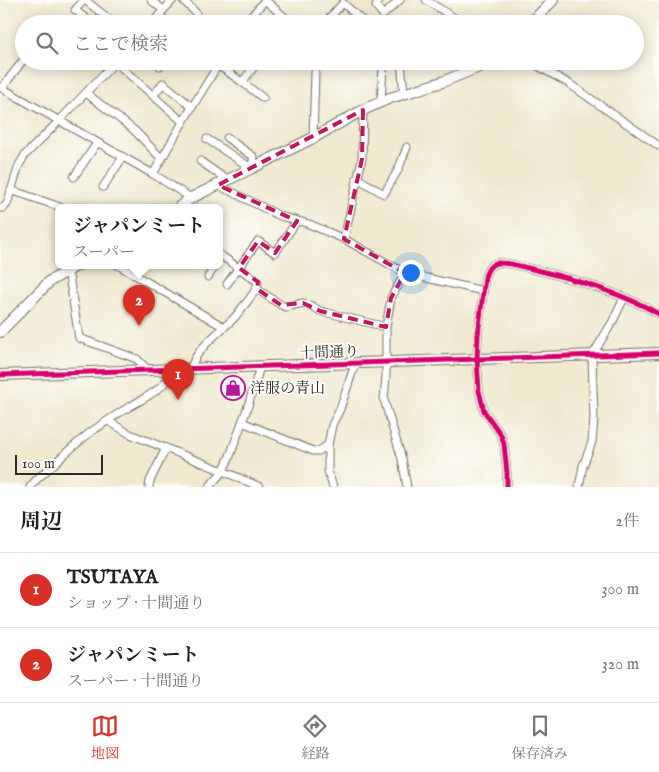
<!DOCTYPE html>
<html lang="ja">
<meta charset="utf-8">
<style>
:root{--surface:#fff;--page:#f6f6f6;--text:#222;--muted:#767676;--line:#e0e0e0;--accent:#d93025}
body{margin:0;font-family:"IM FELL English","Noto Serif JP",serif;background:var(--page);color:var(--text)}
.scale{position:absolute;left:15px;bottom:12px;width:88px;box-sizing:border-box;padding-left:5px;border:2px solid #2b2b2b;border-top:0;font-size:14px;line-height:18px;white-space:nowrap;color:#2b2b2b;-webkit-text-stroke:4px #fdfcf7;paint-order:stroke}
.you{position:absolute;left:410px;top:272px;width:18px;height:18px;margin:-12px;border:4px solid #fff;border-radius:50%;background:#1a73e8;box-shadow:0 0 0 8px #1a73e833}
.badge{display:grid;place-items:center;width:32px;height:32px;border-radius:50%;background:var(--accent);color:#fff;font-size:16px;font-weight:700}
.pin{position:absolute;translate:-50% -41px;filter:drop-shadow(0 1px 2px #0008)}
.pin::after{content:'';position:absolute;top:26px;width:18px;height:15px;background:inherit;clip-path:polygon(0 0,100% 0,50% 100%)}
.popup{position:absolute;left:55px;top:204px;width:168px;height:65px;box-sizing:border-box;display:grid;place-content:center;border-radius:8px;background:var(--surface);filter:drop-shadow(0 1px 4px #0005);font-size:16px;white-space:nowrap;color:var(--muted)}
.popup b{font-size:19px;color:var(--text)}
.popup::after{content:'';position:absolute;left:50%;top:100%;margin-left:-10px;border:10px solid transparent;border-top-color:var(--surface)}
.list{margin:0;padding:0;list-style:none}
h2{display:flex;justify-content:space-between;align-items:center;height:65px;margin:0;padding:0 20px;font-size:21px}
h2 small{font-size:16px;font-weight:400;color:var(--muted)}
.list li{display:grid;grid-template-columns:32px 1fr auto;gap:15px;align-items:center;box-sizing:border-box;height:75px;padding:0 20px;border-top:1px solid var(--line)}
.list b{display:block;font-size:19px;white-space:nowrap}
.list p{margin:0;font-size:16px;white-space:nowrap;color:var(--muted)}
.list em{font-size:16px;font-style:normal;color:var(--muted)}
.icon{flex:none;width:28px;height:28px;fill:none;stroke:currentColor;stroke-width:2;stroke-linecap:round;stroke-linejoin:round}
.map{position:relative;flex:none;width:659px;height:487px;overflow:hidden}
.search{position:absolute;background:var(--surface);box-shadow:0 2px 12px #0003;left:15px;right:15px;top:15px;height:55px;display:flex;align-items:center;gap:12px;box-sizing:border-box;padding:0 18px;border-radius:28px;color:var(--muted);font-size:19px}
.sheet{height:215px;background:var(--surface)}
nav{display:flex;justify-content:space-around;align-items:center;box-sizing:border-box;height:70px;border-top:1px solid var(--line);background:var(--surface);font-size:14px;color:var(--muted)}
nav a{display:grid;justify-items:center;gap:2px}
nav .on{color:var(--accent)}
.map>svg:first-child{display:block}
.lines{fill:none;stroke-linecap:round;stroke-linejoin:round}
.street-casing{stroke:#706e65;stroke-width:9}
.secondary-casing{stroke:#706e65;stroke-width:12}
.street{stroke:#fff;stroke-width:7}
.secondary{stroke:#fff;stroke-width:10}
.cycleway-casing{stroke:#fdfcf7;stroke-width:8}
.cycleway{stroke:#d6006c;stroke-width:5}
.marked{fill:none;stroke:#c2185b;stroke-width:4;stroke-dasharray:10 6;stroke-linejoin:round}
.labels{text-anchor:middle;stroke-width:4;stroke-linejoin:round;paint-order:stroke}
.street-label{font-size:15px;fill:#2b2b2b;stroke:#fdfcf7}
.poi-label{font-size:15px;fill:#2b2b2b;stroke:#fdfcf7;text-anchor:start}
</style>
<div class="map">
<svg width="659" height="487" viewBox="0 0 659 487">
<rect width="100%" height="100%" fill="#fdfcf7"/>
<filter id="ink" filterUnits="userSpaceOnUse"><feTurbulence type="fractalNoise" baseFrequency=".02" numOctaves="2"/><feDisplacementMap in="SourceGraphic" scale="10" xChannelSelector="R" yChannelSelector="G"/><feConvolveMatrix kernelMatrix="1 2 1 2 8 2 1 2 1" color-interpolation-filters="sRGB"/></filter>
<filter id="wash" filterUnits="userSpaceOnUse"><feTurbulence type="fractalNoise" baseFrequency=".0096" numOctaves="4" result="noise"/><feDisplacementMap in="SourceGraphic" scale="20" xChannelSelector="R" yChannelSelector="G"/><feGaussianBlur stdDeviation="1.12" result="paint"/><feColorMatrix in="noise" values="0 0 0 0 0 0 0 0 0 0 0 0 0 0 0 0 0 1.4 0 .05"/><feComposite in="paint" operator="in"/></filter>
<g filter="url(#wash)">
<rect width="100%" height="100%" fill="#f0e9d0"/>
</g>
<g filter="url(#ink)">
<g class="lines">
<defs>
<g id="street">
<path d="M84,0L75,10L93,24"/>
<path d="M85,0L109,19L105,24"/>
<path d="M151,0L163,10"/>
<path d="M183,0L196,13"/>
<path d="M380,0L376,6L383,15L400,0"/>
<path d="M426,0L464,24"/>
<path d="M159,15L169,24"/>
<path d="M151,24L173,0"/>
<path d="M245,24L265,0L290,22"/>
<path d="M324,24L343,3L366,24"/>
<path d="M155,61L160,66"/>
<path d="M398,61L401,62L404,94"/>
<path d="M529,61L568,83L659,146"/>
<path d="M115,62L183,122L153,174"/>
<path d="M242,82L259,61"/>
<path d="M0,87L153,174L191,198"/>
<path d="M2,88L24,59"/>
<path d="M86,93L134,130L162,159"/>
<path d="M153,96L163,83L192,107"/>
<path d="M381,102L383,67L385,61"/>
<path d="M183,122L218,65L242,82L263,98"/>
<path d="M313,138L315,73L317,61"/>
<path d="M207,139L251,168L254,157L227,138"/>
<path d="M200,161L227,180"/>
<path d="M74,177L97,143"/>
<path d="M357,178L384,194L398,170L407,147"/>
<path d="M218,185L280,216L309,224L344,239L405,273L483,291"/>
<path d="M103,187L123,157"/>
<path d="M11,190L60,207"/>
<path d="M0,208H3L7,204L19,165L25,155L59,121L116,61"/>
<path d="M344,239L362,159L363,110"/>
<path d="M118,265L224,327"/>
<path d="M68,270L79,338L137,359L148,370"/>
<path d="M405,273L391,298L386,327V376L384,400L402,459L407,487"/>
<path d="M208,277L216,265"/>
<path d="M227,284L258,241L275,253L297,221"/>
<path d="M257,289L281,305L286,307L303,303L312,306L320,311L386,327"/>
<path d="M191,369C194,350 221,331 234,318C239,313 242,307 247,302C252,295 257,290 258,282L219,254"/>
<path d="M108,421L130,434L223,471L260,487"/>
<path d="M242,422L313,451H319L328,445"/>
<path d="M30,487L37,479C55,463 73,446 92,431C103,424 114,416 124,410C143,398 164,391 174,369"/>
<path d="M149,487L150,481L166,448"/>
<path d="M209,487L223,471L230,456L248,406L260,367"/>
<path d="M333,487L328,471V445L332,425L340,409L355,364"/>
<path d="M507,487V473L504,444L501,435L484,411L479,391L477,360L478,335L485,277C487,270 490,264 497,263C507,262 519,266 528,268C571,278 620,292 659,314"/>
<path d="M579,487L583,466L592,442L594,419L592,356L613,321L624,298"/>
</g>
<g id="secondary">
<path d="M530,24L553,0"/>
<path d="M179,207L191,198L313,138L363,110L390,98L442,82L479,67L489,61"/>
<path d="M0,332L50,281L78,265"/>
<path d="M0,375L659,353"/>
</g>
</defs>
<use href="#street" class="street-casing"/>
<use href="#secondary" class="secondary-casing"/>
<use href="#street" class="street"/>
<use href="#secondary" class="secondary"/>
<defs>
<g id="cycleway">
<path d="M0,375L659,353"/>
<path d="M507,487V473L504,444L501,435L484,411L479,391L477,360L478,335L485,277C487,270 490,264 497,263C507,262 519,266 528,268C571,278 620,292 659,314"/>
</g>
</defs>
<use href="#cycleway" class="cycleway-casing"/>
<use href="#cycleway" class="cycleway"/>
</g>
</g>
<path class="marked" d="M363,110L362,159L344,239L405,273L391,298L386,327L320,311L303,303L281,305L257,289L258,282L239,268L258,241L275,253L297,221L218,185Z"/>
<defs>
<symbol id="shop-ring" viewBox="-11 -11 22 22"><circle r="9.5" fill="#fdfcf7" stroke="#b5179e" stroke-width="1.5"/><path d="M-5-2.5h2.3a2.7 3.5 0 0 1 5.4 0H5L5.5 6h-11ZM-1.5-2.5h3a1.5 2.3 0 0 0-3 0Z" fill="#b5179e"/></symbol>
</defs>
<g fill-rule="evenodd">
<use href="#shop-ring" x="219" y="374" width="28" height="28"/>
</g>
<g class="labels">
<g class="street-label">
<text transform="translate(329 352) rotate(-2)" y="5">十間通り</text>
</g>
<g class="poi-label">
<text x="250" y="393">洋服の青山</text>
</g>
</g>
</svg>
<div class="scale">100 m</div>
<div class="you"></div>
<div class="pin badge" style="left:178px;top:400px">1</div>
<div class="pin badge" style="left:139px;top:326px">2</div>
<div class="popup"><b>ジャパンミート</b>スーパー</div>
<div class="search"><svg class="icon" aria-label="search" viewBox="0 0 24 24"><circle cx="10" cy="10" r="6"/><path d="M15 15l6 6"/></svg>ここで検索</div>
</div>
<section class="sheet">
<h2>周辺<small>2件</small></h2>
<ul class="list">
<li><span class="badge">1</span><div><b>TSUTAYA</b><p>ショップ · 十間通り</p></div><em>300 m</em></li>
<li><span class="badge">2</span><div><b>ジャパンミート</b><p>スーパー · 十間通り</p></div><em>320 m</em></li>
</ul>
</section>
<nav>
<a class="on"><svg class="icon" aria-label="map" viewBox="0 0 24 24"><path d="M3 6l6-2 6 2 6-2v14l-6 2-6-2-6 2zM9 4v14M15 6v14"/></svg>地図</a>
<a><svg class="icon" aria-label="directions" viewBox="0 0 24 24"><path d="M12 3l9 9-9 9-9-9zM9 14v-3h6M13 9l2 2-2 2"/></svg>経路</a>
<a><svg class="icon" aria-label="saved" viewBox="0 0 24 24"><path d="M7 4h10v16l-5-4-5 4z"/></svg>保存済み</a>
</nav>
